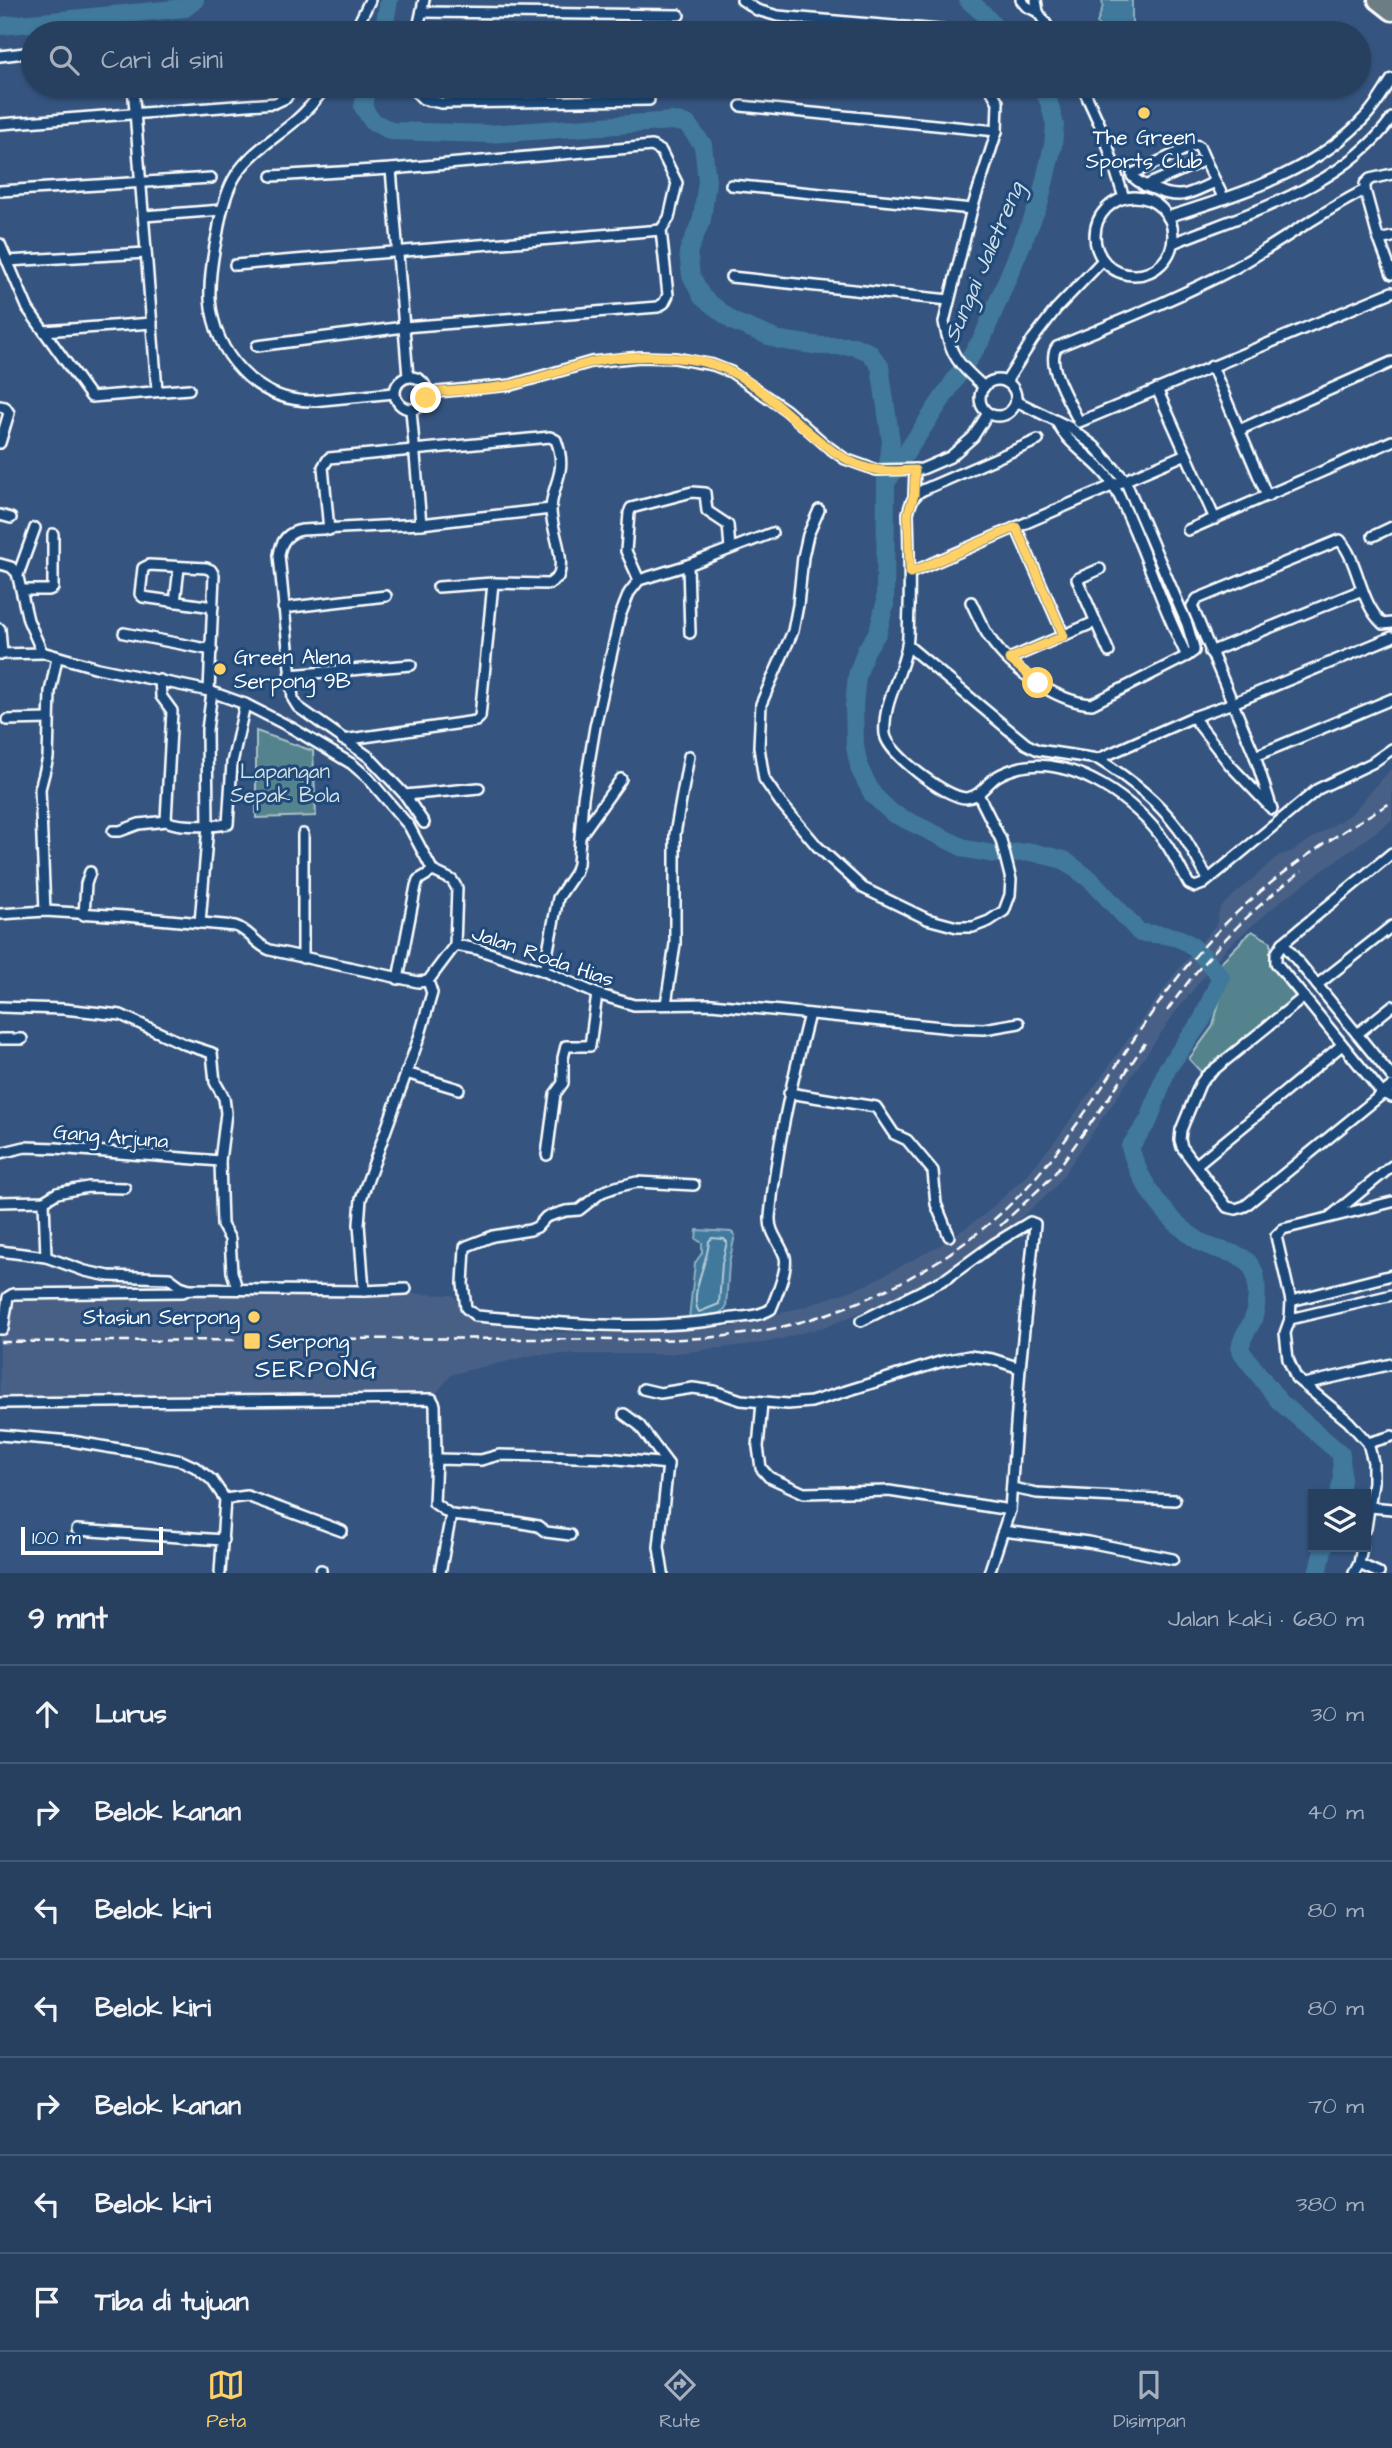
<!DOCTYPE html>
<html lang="id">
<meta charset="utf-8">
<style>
:root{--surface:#284060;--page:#344b69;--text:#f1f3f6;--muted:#a5afbd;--line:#445975;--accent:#ffd166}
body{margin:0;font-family:"Architects Daughter",sans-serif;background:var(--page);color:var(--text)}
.controls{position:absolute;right:21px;bottom:21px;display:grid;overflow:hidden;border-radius:0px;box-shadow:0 2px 5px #0004}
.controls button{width:63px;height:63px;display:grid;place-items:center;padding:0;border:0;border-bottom:2px solid var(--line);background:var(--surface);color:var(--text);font:35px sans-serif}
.scale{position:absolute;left:21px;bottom:18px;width:142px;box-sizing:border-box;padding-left:7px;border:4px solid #fff;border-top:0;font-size:19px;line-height:24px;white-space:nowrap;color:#fff;-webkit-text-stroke:5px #1f4a7a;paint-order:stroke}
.stop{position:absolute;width:21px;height:21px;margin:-16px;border:5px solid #ffd166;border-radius:50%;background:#fff}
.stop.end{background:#ffd166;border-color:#fff;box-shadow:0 2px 7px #0008}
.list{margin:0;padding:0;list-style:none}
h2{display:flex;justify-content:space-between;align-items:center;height:91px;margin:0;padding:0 28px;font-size:30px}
h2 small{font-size:23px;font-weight:400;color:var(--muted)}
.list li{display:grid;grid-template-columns:46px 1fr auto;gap:21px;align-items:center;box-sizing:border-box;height:98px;padding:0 28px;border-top:2px solid var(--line)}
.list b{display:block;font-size:26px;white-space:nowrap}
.list em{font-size:23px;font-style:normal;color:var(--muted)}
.icon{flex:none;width:38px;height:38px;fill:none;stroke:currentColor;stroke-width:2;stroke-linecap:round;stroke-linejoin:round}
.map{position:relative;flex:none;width:1392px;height:1573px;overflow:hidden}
.search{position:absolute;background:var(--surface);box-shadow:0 2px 5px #0004;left:21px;right:21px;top:21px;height:77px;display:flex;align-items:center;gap:18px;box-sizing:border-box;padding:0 24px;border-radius:38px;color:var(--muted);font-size:26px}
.sheet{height:777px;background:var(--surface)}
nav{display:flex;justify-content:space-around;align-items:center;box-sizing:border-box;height:98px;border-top:2px solid var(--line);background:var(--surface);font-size:19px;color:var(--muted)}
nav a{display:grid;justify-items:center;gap:4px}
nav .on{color:var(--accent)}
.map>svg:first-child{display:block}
.built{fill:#496086}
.green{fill:#54838d;stroke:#aac1c6;stroke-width:2}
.water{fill:#41799b;stroke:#8dafc3;stroke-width:2}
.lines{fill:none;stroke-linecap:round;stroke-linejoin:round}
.shore{stroke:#b3c9d7;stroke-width:2}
.river{stroke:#41799b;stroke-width:18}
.minor-casing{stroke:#fff;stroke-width:14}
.motorway-casing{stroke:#fff;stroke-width:23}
.minor{stroke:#1f4a7a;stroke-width:9}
.motorway{stroke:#6c7e84;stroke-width:18}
.rail{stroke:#fff;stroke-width:2.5;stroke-dasharray:10 5;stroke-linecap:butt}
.route{stroke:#ffd166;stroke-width:9}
.poi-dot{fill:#ffd166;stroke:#1f4a7a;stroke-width:2.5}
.labels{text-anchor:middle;stroke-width:6;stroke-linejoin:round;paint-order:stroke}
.poi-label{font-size:21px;fill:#fff;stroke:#1f4a7a;text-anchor:start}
.park-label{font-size:21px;fill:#d4e0e2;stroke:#1f4a7a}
.street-label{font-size:21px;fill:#fff;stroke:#1f4a7a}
.water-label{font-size:23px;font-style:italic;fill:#d0dee6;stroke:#1f4a7a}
.quarter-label{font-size:24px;letter-spacing:2px;fill:#fff;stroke:#1f4a7a}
</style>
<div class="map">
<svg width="1392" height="1573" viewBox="0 0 1392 1573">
<rect width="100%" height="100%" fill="#355580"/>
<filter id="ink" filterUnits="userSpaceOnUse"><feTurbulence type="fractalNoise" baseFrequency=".0143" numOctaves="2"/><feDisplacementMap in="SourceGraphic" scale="14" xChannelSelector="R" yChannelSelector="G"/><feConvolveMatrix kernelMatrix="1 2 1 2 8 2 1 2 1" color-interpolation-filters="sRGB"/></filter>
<g filter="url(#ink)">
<path class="built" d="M1392,768V820L1282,900L1226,948L1174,1014L1055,1187L1006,1231L948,1270L887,1301L830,1325L769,1342L668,1354H538L452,1374L432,1398L0,1402V1335L4,1334V1293L230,1289L453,1295L474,1321L552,1332L608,1333L730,1327L807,1306L864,1286L939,1246L984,1215L1027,1175L1059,1136L1177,971L1216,925L1220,908L1278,856L1291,852L1351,814Z"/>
<g class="green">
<path d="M256,731L313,751L316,816L256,818Z"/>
<path d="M1252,931L1271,942V966L1296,997L1221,1060L1201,1072L1189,1059L1213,1026L1225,979L1219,964Z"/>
</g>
<g class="water">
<path d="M1102,0H1132V33L1103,32L1097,23L1103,6Z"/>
<path d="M697,1230L731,1232L735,1235L729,1263L726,1308C717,1318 701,1319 689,1319L695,1263L702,1253V1243L696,1239Z"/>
</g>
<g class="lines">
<path class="shore" d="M712,1238L724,1239L727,1242L722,1263L719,1304L699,1312C688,1296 709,1259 709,1241Z"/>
<g class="river">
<path d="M968,0L983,13L1000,33"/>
<path d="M0,26L185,8L195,0"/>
<path d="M383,33L389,0"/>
<path d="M367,86L363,107L372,121L391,131L489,134L673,121L687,124L703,145L707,181L702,219L688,252L691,275L702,297L734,322L779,340L821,346H854L869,352L880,366L891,442L886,480"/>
<path d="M1041,86L1049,102L1055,125L1053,145L1040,201L982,339L886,483L885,604L878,632L866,650L857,676L854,705L855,747L860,770L873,795L892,813L966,849L994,854L1032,852L1064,860L1091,880L1140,933C1189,935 1190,942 1221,977L1202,1020L1167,1069L1149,1120L1130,1147C1140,1185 1168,1222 1202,1243C1223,1255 1251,1249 1256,1279C1257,1288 1257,1307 1254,1316C1250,1330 1242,1332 1240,1350L1279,1401L1341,1454L1342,1480L1339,1494"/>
<path d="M1317,1573L1324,1547"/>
</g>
<defs>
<g id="minor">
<path d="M742,0L757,10L778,16L951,31L956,33"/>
<path d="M1021,0L1026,6L1038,12"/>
<path d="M1036,0L1038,12L1052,33"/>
<path d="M422,12L679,15"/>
<path d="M244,33L286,30L292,33"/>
<path d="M354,33L370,0"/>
<path d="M417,33L424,0"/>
<path d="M0,56L33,52"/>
<path d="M133,86L157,390"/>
<path d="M326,86C317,99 307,111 294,122C274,139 250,153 236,175C226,191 221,212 218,231C213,254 209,276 210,299C215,355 256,401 312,401L394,393"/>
<path d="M410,86L423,99L441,103L649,100"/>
<path d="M1082,86L1104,134L1124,198"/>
<path d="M741,106L997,131"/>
<path d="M0,124L275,103L286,98L293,86"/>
<path d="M1205,160L1199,146L1194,145L1132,174V176C1139,183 1147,187 1156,190C1182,201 1192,192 1215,182"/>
<path d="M391,169L408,377"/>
<path d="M1392,174L1370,179L1365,184V190C1319,213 1279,243 1235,268C1178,298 1117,322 1057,347C1044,363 1071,405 1079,422L1392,292"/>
<path d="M731,185L972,209"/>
<path d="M1145,186L1205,160L1224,199"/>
<path d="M1365,190L1377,234L1392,274"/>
<path d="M0,191L211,178"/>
<circle cx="1134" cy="236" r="39"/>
<path d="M144,216L222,210"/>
<path d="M1168,217C1239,194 1316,172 1367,115C1377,104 1384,91 1392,79"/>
<path d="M1379,240L1392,237"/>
<path d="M1173,243C1249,212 1342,188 1392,118"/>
<path d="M0,244L28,309L91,397L189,389"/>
<path d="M7,261L146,253"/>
<path d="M235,265L661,230"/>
<path d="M731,277L949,300"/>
<path d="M44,331L152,323"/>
<path d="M257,346L404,327L658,307L664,303L668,295L661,230L669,218L677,183L661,151L652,146L391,169L272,176"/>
<path d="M1212,366L1267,496"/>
<circle cx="411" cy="393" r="16"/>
<circle cx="998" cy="398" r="18"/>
<path d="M1006,382L1033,339L1056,309L1103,260"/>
<path d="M984,387C959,365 950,356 944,322L972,209L997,131L998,102L989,86"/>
<path d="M1157,389L1215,519"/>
<path d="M427,393L511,385L591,362L640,357L675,358L713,365L731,372L786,410L827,446L845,459L876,470L922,469L950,457L973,437L988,413"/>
<path d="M0,406L5,407L9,413L0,443"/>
<path d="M411,410L421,524"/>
<path d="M1058,424C1068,446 1102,463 1115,488C1143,542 1159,601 1187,656"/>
<path d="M1239,430L1392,362"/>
<path d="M1038,440L923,490C913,495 911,502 908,513C909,545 910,577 909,609C908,621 909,634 907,646C902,675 882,704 885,734C887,753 946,798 966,798C980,797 986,784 996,777C1002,773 1013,769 1021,767C1073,756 1137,801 1165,842C1174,855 1181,870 1189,884L1195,887L1203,884L1318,789L1372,763L1392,749"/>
<path d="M914,495L915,469"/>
<path d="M819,510L808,535L803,557L798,605L793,631L761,704L759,747L764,779L780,802L817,846L863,888L927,919L957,927H973L989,921L1004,911L1010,895L1011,880L1001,840L978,794"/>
<path d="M0,515L11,518"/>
<path d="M1016,527L1064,636"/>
<path d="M329,530L323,467L329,458L550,437L556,440C569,474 551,483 551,511C552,532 566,557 558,577L549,584L493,583L438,587"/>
<path d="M1188,530L1392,441"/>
<path d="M1373,536L1392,527"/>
<path d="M0,564L11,567L17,573L28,620L42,652L98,668L209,691L245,704L292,728L352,764L368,778L409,826L433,871L452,880L457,888L455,945"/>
<path d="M688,565L690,633"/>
<path d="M1100,569L1077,579L1109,652"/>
<path d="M910,573L1186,454"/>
<path d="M18,575L35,528"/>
<path d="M639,580L626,551L629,513L631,508L692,492L705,493L707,511L728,525L730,548"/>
<path d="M23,590H49L53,588V534"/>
<path d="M175,602L179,568"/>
<path d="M971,602C976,612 980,622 986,632C1004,664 1054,702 1092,704L1187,656L1194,651V648L1187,624L1125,480L1094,446L1069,427L1016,401"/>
<path d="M283,608L386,596"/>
<path d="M0,629L2,654"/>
<path d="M124,633L212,650"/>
<path d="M907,645L1026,744L1038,750L1098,759L1193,717L1233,703L1392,637"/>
<path d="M1210,652L1362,590"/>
<path d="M0,654L43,653"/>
<path d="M1009,659L1095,622"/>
<path d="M289,675L411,665"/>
<path d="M160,680L161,696L172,711L166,820C174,828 215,826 228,824L232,763L245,704"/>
<path d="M209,691L214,575L211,570L206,568L149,565L143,568L140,594L143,597L213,607"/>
<path d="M1193,717L1230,765L1270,807"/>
<path d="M7,720L49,719"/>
<path d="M343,740L476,721L480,717L493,583"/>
<path d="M1255,756L1392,699"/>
<path d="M1098,759C1127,777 1156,799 1177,827C1189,842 1198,862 1208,879"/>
<path d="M405,795L479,788"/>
<path d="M1272,809L1255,756L1192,606L1197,599L1340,540C1360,564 1359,602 1383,624L1392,623"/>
<path d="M424,823L405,795L369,757L298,707L293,699L279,555C281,541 288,532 302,530L421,524L551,509"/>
<path d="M113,831H120L139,824L167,821"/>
<path d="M303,834V958"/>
<path d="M581,835L621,779"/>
<path d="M1392,853L1283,943L1276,954V963L1382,1093L1392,1097"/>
<path d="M45,911L40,789L48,758L50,692L57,658"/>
<path d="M0,914L45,911L125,916L235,926C249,930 256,945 270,950L418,982L428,981L455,945"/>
<path d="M84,915L86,884L90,872"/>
<path d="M200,923L208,826L207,730L212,692"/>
<path d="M1283,943L1392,1077"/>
<path d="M455,945L477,949L544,971L597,994L634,1005L711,1004L952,1028L984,1029L1019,1023"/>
<path d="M544,971L558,898L575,873L578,864L583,798L595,727L620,616L629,593L639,580L688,565L772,533"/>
<path d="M398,979L416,886L418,880L433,871"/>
<path d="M1317,985L1392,926"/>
<path d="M1304,997L1206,1076L1200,1084L1181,1130L1180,1140L1182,1147L1227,1207L1236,1209L1245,1206L1392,1086"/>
<path d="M666,1004L675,944V834L689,756"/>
<path d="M0,1007L63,1009L121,1015L184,1044L212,1053L215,1082L224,1098L226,1113L220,1161L222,1225L230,1239L232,1272L237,1288"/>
<path d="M1357,1034L1392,1006"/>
<path d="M0,1039H22"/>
<path d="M406,1073L459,1089"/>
<path d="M789,1093L876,1107L894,1134L907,1140L933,1171L936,1204L949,1236"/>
<path d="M0,1153L25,1147L56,1148L220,1161"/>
<path d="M547,1155L555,1094L563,1083V1058L566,1046H590L597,994"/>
<path d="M1196,1165L1342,1045"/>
<path d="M694,1185L637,1182L616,1187L602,1192L579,1210L566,1211L546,1217L537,1227L530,1230L493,1236L467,1246L465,1247L463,1284L466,1308L476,1316C559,1323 641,1332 724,1319C739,1317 758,1317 771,1309C776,1297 788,1269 785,1257C780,1242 769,1233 770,1217C776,1148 792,1082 809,1014"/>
<path d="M44,1201L46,1257"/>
<path d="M0,1202L44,1201L57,1193L88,1187L125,1188"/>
<path d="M1331,1216L1392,1166"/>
<path d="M0,1251L46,1257L85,1271L109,1276L169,1278L180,1286L189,1289"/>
<path d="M364,1291L359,1224L361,1199L419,1038L432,993L428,981"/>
<path d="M1291,1301L1392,1275"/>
<path d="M1290,1319L1392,1295"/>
<path d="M861,1321L947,1278L994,1244L1030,1222L1035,1224L1020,1368L1010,1510L989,1573"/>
<path d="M0,1329H3L8,1297L13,1294L183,1292L189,1289L364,1291L406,1289"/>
<path d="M1304,1384L1392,1364"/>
<path d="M643,1389L660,1393L693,1388L714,1391L741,1400L788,1404L811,1402L943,1361L969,1356L992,1359L1020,1368"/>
<path d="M0,1403L432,1399L435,1405L436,1459"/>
<path d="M762,1403L758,1447L761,1468L769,1477L804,1493L889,1491L1010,1510"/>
<path d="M624,1414L639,1425L668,1464L659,1547L663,1573"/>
<path d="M0,1435L71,1441L149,1454L182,1461L195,1467L212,1480L225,1499L220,1573"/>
<path d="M1368,1443L1392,1436"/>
<path d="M1012,1488L1037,1493L1175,1500"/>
<path d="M225,1499L247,1496L342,1531"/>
<path d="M1370,1507L1392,1509"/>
<path d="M451,1515L516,1522L538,1526L546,1532L570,1535"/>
<path d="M1366,1528L1373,1482V1462L1368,1443L1348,1421L1296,1378L1288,1359L1285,1333L1290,1319L1291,1301L1276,1236L1283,1229L1392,1202"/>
<path d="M77,1530L223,1540"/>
<path d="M1003,1531L1088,1542L1173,1559"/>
<path d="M1359,1564L1379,1573"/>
<path d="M321,1573V1570"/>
<path d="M440,1573L451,1515L434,1503L436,1459L481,1460L499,1455L543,1456L608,1458L668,1464"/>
<path d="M1354,1573L1359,1564L1362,1547"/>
</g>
<path id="motorway" d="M1378,0L1392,11"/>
</defs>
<use href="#minor" class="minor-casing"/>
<use href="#motorway" class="motorway-casing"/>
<use href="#minor" class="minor"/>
<use href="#motorway" class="motorway"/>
<g class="rail">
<path d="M1167,1011C1203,958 1251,909 1302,871"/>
<path d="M1000,1226L1052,1177L1108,1099L1145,1043"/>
<path d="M272,1339C357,1339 442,1338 527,1339C595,1339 667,1343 735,1335C846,1322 970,1259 1041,1171C1091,1111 1129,1041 1176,980C1234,903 1310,849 1392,802"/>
<path d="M0,1342L235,1340"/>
</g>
</g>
</g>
<g class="lines" filter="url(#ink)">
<path class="route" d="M426,398L427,393C455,390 484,390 511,385C537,379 562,370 588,363C624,354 679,354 714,365C776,384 818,462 878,470C890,472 903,470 915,470L914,495L908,513L910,573L1016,527L1064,636L1009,659L1038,683"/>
</g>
<g class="poi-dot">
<circle cx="1144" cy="113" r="7"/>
<circle cx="220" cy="669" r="7"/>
<circle cx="254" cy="1317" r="7"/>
<rect x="243" y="1332" width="18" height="18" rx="3.5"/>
</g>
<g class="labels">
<g class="poi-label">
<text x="1144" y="144" text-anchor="middle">The Green<tspan x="1144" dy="24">Sports Club</tspan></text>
<text x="234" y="664">Green Alena<tspan x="234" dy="24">Serpong 9B</tspan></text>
<text x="240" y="1324" text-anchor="end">Stasiun Serpong</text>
<text x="268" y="1348">Serpong</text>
</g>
<g class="park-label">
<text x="285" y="778">Lapangan<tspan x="285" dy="24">Sepak Bola</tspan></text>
</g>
<g class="street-label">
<text transform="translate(543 956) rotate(19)" y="7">Jalan Roda Hias</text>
<text transform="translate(111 1136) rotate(5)" y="7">Gang Arjuna</text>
</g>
<g class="water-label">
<text transform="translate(983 262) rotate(-67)" y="8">Sungai Jaletreng</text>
</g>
<g class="quarter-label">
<text x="317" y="1377">SERPONG</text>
</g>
</g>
</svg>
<div class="controls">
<button><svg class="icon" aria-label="layers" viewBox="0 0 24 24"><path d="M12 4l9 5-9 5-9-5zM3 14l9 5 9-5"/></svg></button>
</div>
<div class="scale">100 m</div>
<div class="stop" style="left:1038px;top:683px"></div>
<div class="stop end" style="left:426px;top:398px"></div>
<div class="search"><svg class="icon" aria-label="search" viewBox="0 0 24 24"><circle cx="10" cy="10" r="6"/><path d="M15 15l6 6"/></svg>Cari di sini</div>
</div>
<section class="sheet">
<h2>9 mnt<small>Jalan kaki · 680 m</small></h2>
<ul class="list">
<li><svg class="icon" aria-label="ahead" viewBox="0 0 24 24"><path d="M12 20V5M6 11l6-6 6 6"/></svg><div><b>Lurus</b></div><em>30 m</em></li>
<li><svg class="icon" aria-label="right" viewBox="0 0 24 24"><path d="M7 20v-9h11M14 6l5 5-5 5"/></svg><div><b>Belok kanan</b></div><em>40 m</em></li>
<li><svg class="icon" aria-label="left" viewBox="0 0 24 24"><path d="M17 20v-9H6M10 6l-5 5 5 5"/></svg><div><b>Belok kiri</b></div><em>80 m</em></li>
<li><svg class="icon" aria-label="left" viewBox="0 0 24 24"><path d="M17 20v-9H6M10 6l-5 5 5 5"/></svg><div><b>Belok kiri</b></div><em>80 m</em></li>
<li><svg class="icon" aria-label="right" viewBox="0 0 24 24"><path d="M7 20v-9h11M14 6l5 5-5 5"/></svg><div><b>Belok kanan</b></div><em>70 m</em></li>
<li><svg class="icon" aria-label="left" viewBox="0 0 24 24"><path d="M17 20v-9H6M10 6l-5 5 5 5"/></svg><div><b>Belok kiri</b></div><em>380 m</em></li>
<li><svg class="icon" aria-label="arrive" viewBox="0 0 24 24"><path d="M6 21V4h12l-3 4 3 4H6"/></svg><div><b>Tiba di tujuan</b></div></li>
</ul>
</section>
<nav>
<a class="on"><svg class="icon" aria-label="map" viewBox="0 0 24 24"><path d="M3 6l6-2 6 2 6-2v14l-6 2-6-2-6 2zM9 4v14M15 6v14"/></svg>Peta</a>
<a><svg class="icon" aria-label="directions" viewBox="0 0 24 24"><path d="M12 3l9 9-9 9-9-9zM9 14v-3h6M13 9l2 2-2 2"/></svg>Rute</a>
<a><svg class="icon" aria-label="saved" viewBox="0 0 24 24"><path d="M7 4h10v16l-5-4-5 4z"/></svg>Disimpan</a>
</nav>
